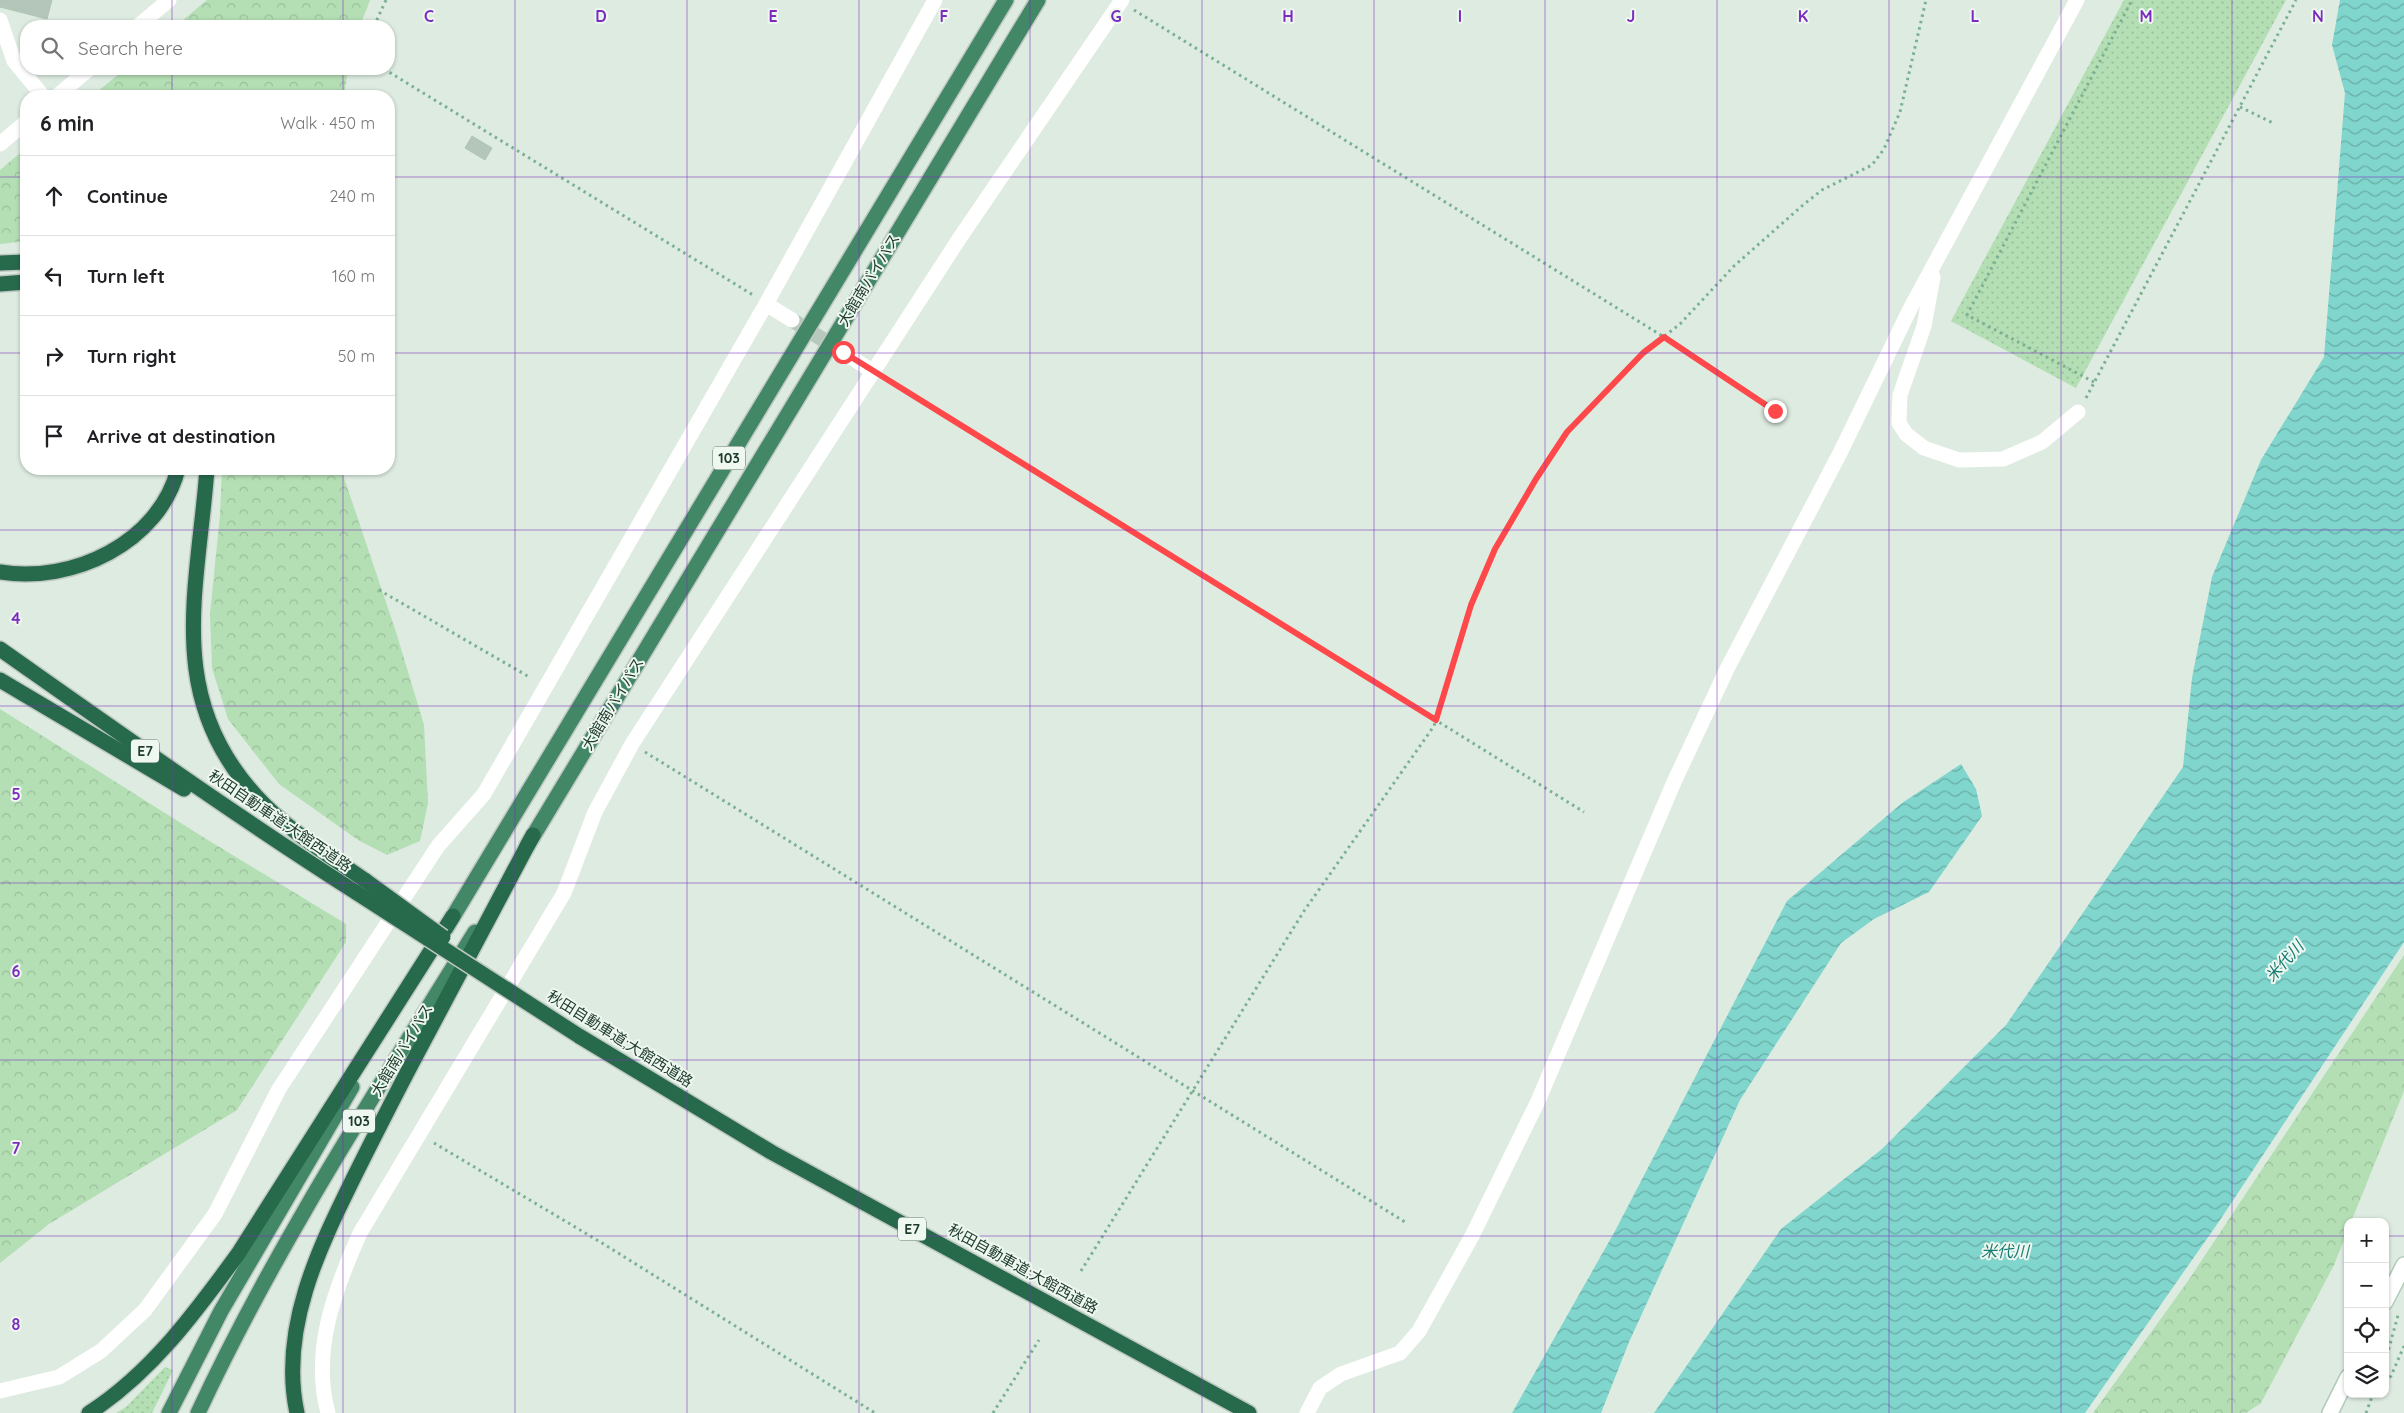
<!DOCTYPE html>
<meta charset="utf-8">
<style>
:root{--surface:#fff;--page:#f2f2f2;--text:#202124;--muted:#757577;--line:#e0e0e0}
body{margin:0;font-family:Quicksand,"Noto Sans JP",sans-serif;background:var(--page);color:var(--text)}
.controls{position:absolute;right:15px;bottom:15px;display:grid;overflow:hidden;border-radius:10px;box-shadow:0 1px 4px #0004}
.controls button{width:45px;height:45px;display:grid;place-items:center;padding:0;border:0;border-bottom:1px solid var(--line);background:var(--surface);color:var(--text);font:25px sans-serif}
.stop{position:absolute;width:15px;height:15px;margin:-11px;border:4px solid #fe484a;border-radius:50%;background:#fff}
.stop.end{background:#fe484a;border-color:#fff;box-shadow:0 1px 5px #0008}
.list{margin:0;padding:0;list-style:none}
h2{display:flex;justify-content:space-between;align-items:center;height:65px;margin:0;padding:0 20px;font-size:21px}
h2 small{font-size:16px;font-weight:400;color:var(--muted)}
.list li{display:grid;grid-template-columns:32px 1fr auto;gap:15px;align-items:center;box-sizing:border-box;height:80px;padding:0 20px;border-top:1px solid var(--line)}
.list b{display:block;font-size:19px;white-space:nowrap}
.list em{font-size:16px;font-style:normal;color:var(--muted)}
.icon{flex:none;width:28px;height:28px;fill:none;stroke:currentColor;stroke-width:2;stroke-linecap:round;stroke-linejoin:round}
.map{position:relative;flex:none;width:2404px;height:1413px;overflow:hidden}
.search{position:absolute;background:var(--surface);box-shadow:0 1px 4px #0004;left:20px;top:20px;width:375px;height:55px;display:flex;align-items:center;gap:12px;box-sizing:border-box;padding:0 18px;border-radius:20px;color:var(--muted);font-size:19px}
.panel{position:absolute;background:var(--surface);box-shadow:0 1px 4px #0004;left:20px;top:90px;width:375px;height:385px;border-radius:20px}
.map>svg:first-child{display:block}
.green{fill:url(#green-dots)}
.forest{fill:url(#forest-crowns)}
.water{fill:url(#water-waves)}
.building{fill:#b3c6b9;stroke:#afc5b6}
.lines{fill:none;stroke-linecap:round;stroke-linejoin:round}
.minor-tunnel{stroke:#b7c8bd;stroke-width:15;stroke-dasharray:15 8;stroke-linecap:butt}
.secondary-casing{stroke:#b0cbba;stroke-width:18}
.trunk-casing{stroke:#c0c8c4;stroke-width:18}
.motorway-casing{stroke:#c0c8c4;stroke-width:18}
.path{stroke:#7bb192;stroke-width:3;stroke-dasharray:2.5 4;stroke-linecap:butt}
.minor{stroke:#fff;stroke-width:15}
.tertiary{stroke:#fff;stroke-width:15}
.secondary{stroke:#fff;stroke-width:15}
.trunk{stroke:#428766;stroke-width:15}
.motorway{stroke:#276a4b;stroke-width:15}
.motorway-bridge-casing{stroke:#c0c8c4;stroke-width:18;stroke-linecap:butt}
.motorway-bridge{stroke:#276a4b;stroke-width:15}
.route{stroke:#fe484a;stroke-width:6}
.grid{fill:none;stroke:#7b2cbf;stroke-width:1;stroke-opacity:0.55}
.labels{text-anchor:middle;stroke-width:4;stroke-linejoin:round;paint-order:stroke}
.shield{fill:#eef7f0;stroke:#5c7367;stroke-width:1}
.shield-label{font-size:14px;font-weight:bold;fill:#1e3b2c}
.street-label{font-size:15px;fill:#1e3b2c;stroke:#eef7f0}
.water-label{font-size:16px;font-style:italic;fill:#147b72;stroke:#eef7f0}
.grid-label{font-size:16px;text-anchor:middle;font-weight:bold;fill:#7b2cbf;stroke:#eef7f0;stroke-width:4;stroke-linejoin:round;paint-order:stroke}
</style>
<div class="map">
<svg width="2404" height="1413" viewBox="0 0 2404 1413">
<defs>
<pattern id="green-dots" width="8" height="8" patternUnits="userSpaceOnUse" patternTransform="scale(1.25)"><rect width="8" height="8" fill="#b4deb4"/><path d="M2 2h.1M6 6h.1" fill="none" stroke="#9abf9b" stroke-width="1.8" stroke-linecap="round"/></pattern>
<pattern id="forest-crowns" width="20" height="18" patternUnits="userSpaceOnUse" patternTransform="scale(1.25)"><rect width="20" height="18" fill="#b4deb4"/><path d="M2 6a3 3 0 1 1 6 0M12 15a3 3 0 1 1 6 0" fill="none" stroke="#9abf9b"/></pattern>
<pattern id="water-waves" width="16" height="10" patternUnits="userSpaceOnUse" patternTransform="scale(1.25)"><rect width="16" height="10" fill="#80d5cd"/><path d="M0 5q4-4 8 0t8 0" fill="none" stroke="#68aea7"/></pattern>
</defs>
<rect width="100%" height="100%" fill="#ddebe1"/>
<g class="green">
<path d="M2124,0H2286L2076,388L1951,321Z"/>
<path d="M165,1367L173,1370L152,1413H116L126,1407Z"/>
</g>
<g class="forest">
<path d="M207,0H370L360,26H176Z"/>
<path d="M125,69H348L344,96H92Z"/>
<path d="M26,148V241L0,244V170Z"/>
<path d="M222,469H341L396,632L424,725L428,803L420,841L387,855L358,840L279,784L228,719L212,668L210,614L220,515Z"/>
<path d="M0,709L203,837L346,924V942L237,1110L49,1224L0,1263Z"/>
<path d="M2404,955V1091L2351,1222H2348V1230L2334,1265L2261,1403L2246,1413H2093L2188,1281Z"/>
</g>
<g class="water">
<path d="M2340,0H2404V942L2220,1220L2085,1413H1654L1781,1229L1882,1149L2006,1025L2183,767L2192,678L2212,577L2261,460L2324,357L2345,93L2332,45Z"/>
<path d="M1961,764L1976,789L1982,816L1929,892L1874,919L1841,943L1740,1100L1629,1342L1601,1413H1512L1615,1231L1787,901L1902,803Z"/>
</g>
<g class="building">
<path d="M0,0H52L47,19L0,7Z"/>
<path d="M472,136L492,148L485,160L465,148Z"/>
</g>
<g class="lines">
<path class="minor-tunnel" d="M792,320L841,351"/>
<defs>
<g id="secondary">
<path d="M2385,1302L2404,1265"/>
<path d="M2330,1413L2348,1377"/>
</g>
<g id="trunk">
<path d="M527,846L1038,0"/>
<path d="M446,928L1006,0"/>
<path d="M169,1413L221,1311L352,1087"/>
<path d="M198,1413C276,1245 378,1089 475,932"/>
</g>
<g id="motorway">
<path d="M0,263L26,262"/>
<path d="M0,284L26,282"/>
<path d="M207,469C198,589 164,696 256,796C287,830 329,855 366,881"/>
<path d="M0,572C72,584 159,543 178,469"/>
<path d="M0,649C118,732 236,816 357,893"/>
<path d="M0,680L184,789"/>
<path d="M579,1036L771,1152L1249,1413"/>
<path d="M89,1413C151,1373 195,1313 238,1254L453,916"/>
<path d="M297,1413C279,1329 319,1248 355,1175C376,1133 397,1091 419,1050C457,978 495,907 533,835"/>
</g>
</defs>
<use href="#secondary" class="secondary-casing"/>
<use href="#trunk" class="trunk-casing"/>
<use href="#motorway" class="motorway-casing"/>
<g class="path">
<path d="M1134,10L1664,337L1775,411"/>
<path d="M374,26L386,0"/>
<path d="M384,69L753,295"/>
<path d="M2240,107L2275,124"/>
<path d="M887,380L1584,812"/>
<path d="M2094,382L1967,315L2132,0"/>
<path d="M2086,398L2296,0"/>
<path d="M379,590L531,678"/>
<path d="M645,752L1405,1222"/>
<path d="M434,1143L602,1243L875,1413"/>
<path d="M1081,1271L1304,911L1434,726L1471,605L1495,549L1536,479L1567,432L1643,353L1680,324L1734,266L1803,205L1822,190L1872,165L1884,149L1900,112L1926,0"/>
<path d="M2385,1362L2399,1312"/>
<path d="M2385,1382L2391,1376L2404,1346"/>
<path d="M993,1413L1039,1340"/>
<path d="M2366,1413L2373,1394"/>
</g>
<g class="minor">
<path d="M0,20L14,61L43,96"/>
<path d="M1933,277L1924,326L1900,395L1899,423L1906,434L1924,448L1959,460L2003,459L2042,442L2078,412"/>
<path d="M766,304L792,320"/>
<path d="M843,352L872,371"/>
<path d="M0,1391L59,1377L101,1351L145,1310L215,1214L279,1089L438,846L484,794L766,304L935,0"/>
<path d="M328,1413C311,1351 335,1289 360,1233L564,893L595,812L632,744L959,239L1122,0"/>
<path d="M1307,1413L1320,1388L1341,1374L1400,1353L1419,1331L1472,1236L1538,1101L1674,782L1727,669L1841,451L1910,309L2077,0"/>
</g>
<g class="tertiary">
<path d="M138,26L169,0"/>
<path d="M57,96L89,69"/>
<path d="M0,144L26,122"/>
</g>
<use href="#secondary" class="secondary"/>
<use href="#trunk" class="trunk"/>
<use href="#motorway" class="motorway"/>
<defs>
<g id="motorway-bridge">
<path d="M366,881L443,937"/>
<path d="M357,893L579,1036"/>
</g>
</defs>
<use href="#motorway-bridge" class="motorway-bridge-casing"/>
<use href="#motorway-bridge" class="motorway-bridge"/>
</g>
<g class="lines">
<path class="route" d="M843,352L1436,720L1471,605L1495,549L1536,479L1567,432L1643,353L1664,337L1775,411"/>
</g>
<path class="grid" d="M172,0V26M343,0V26M515,0V1413M687,0V1413M859,0V1413M1030,0V1413M1202,0V1413M1374,0V1413M1545,0V1413M1717,0V1413M1889,0V1413M2061,0V1413M2232,0V1413M172,69V96M343,69V96M0,177H26M389,177H2404M0,353H26M389,353H2404M172,469V1413M343,469V1413M0,530H2404M0,706H2404M0,883H2404M0,1060H2404M0,1236H2348M2385,1236H2404"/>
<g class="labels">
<g class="shield">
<rect x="713" y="446.5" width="32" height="23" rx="4"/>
<rect x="131" y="739.5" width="28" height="23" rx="4"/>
<rect x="343" y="1109.5" width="32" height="23" rx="4"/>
<rect x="898" y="1217.5" width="28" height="23" rx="4"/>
</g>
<g class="shield-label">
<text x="729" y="463">103</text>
<text x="145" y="756">E7</text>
<text x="359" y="1126">103</text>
<text x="912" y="1234">E7</text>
</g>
<g class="street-label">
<text transform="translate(869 280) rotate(-59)" y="5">大館南バイパス</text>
<text transform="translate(613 704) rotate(-59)" y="5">大館南バイパス</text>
<text transform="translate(280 821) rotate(34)" y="5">秋田自動車道;大館西道路</text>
<text transform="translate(620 1039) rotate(32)" y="5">秋田自動車道;大館西道路</text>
<text transform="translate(402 1050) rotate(-59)" y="5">大館南バイパス</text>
<text transform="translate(1023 1269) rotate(29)" y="5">秋田自動車道;大館西道路</text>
</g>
<g class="water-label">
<text transform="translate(2284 961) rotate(-48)" y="6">米代川</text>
<text x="2005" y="1257">米代川</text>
</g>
</g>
<g class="grid-label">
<text x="429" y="22">C</text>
<text x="601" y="22">D</text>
<text x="773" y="22">E</text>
<text x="944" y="22">F</text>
<text x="1116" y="22">G</text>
<text x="1288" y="22">H</text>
<text x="1460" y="22">I</text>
<text x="1631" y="22">J</text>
<text x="1803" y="22">K</text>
<text x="1975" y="22">L</text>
<text x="2146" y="22">M</text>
<text x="2318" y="22">N</text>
<text x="16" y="624">4</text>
<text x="16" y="800">5</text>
<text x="16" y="977">6</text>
<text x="16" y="1154">7</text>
<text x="16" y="1330">8</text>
</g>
</svg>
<div class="controls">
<button>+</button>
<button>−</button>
<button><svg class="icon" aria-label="locate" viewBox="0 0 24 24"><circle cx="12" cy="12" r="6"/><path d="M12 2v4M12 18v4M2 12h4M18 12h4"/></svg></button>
<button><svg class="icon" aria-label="layers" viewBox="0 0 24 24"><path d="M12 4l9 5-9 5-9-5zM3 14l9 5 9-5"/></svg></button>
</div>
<div class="stop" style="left:843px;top:352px"></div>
<div class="stop end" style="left:1775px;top:411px"></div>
<div class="search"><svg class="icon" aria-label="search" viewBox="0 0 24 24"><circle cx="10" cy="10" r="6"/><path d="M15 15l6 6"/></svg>Search here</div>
<section class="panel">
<h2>6 min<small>Walk · 450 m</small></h2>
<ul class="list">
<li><svg class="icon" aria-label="ahead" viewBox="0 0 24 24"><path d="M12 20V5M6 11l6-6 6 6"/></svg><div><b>Continue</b></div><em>240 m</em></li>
<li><svg class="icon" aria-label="left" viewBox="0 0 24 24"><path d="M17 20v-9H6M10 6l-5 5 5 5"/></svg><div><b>Turn left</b></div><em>160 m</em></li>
<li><svg class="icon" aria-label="right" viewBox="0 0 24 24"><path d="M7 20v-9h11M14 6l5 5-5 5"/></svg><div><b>Turn right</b></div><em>50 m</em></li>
<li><svg class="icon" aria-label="arrive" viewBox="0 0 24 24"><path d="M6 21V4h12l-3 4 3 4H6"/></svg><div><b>Arrive at destination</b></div></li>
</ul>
</section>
</div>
